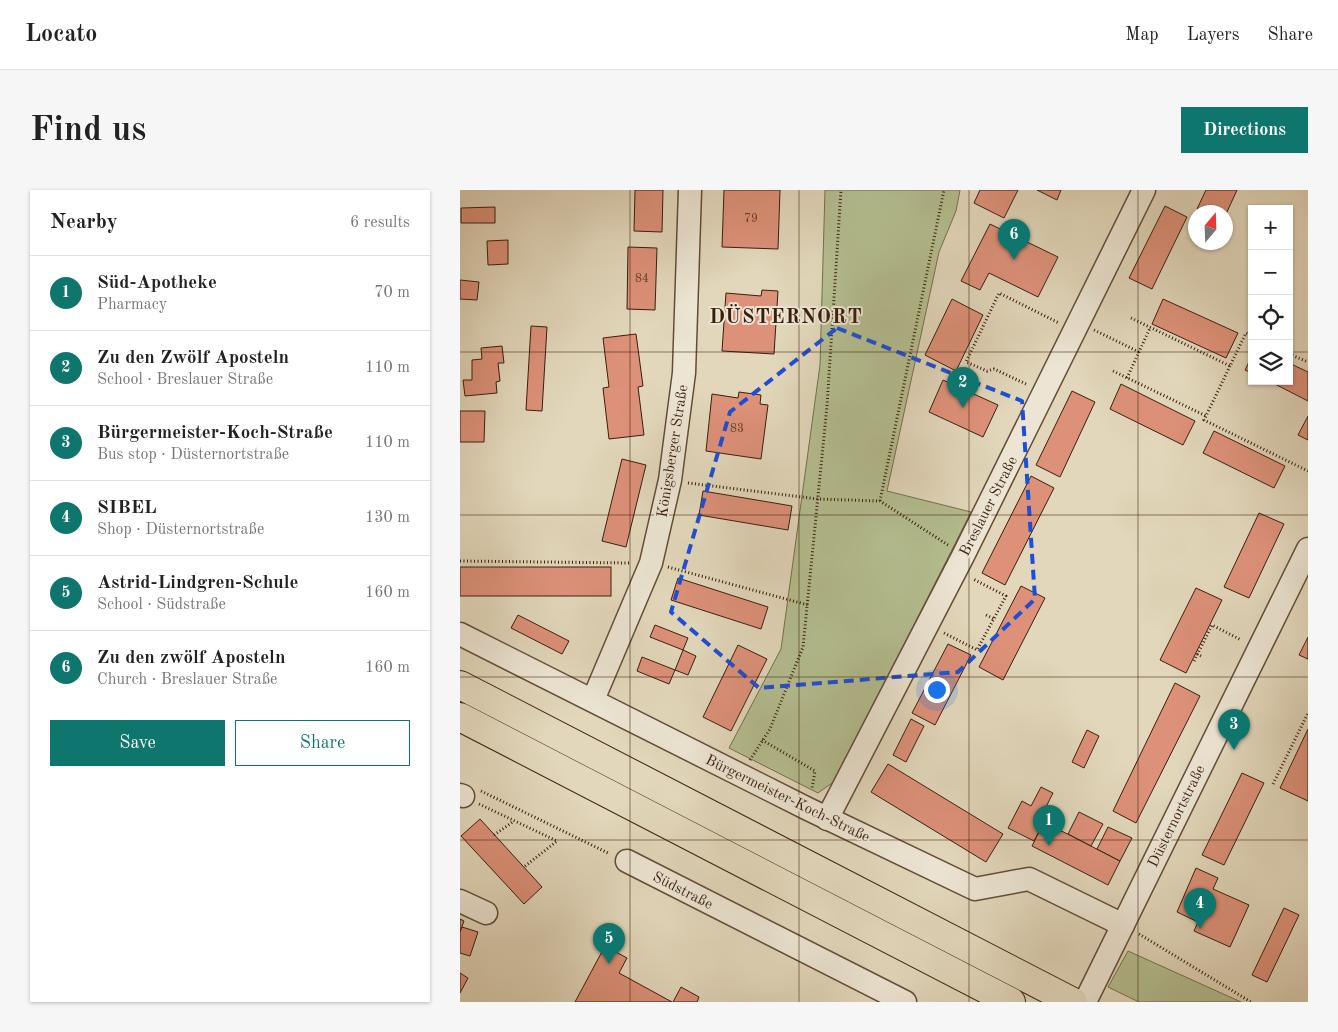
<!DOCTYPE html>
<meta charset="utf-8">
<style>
:root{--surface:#fff;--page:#f6f6f6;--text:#222;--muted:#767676;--line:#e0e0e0;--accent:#0f766e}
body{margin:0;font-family:"Old Standard TT",serif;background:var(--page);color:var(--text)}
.controls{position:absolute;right:15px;top:15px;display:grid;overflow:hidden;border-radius:0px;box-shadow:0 1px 4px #0004}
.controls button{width:45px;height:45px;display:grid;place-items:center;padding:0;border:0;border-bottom:1px solid var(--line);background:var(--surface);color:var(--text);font:25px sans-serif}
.compass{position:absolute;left:728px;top:15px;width:45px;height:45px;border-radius:50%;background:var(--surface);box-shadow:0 1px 4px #0004;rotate:19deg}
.you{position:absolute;left:476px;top:499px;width:18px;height:18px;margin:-12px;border:4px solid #fff;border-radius:50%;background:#1a73e8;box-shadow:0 0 0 8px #1a73e833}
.badge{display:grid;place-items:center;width:32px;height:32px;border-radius:50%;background:var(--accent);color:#fff;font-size:16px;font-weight:700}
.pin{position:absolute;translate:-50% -41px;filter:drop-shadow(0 1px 2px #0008)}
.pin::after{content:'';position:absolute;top:26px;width:18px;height:15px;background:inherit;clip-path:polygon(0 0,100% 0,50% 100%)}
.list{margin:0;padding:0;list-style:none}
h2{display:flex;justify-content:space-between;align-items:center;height:65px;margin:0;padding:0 20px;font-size:21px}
h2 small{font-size:16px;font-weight:400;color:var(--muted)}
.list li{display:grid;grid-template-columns:32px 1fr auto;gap:15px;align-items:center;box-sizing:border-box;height:75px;padding:0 20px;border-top:1px solid var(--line)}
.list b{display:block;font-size:19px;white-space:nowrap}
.list p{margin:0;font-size:16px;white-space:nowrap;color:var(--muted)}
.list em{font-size:16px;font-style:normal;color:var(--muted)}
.actions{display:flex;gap:10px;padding:15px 20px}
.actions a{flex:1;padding:11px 0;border:1px solid var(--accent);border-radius:0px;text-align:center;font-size:18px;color:var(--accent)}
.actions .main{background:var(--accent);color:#fff}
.icon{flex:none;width:28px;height:28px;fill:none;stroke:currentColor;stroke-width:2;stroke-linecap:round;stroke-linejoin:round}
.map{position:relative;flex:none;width:848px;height:812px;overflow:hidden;border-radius:0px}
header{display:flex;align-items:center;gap:30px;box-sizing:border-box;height:70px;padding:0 25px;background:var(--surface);border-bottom:1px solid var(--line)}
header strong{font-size:24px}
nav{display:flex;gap:28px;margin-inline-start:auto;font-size:18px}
.intro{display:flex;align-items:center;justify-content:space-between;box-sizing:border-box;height:120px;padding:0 30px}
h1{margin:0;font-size:35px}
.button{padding:12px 22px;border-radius:0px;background:var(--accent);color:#fff;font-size:18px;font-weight:700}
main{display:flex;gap:30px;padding:0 30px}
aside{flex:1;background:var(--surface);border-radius:0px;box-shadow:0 1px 4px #0004}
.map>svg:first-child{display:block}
.green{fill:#b4be90;stroke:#776e4e}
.building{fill:#dd9179;stroke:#3a1e0d}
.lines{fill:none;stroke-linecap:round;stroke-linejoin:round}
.minor-casing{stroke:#644c38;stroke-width:25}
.highway-casing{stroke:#3a1e0d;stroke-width:30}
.path{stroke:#3a1e0d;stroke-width:3;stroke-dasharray:1 2.5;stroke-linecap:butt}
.minor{stroke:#ece5d3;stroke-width:22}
.highway{stroke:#e2d7bb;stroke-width:28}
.marked{fill:none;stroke:#1d4ed8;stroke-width:4;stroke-dasharray:10 6;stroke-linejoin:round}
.grid{fill:none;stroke:#3a1e0d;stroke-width:1;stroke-opacity:0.55}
.labels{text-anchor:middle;stroke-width:4;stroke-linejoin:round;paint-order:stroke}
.number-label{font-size:12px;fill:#633b28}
.street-label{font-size:15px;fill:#3a1e0d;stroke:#ece5d3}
.district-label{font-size:20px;font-weight:bold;letter-spacing:1px;fill:#3a1e0d;stroke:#ece5d3}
</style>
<header>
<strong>Locato</strong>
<nav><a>Map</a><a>Layers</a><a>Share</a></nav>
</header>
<div class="intro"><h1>Find us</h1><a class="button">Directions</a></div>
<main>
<aside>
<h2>Nearby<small>6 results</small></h2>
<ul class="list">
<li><span class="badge">1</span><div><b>Süd-Apotheke</b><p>Pharmacy</p></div><em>70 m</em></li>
<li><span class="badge">2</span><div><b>Zu den Zwölf Aposteln</b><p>School · Breslauer Straße</p></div><em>110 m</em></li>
<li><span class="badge">3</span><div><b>Bürgermeister-Koch-Straße</b><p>Bus stop · Düsternortstraße</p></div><em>110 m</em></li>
<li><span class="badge">4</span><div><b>SIBEL</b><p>Shop · Düsternortstraße</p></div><em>130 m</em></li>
<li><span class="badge">5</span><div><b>Astrid-Lindgren-Schule</b><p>School · Südstraße</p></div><em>160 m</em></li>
<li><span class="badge">6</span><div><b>Zu den zwölf Aposteln</b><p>Church · Breslauer Straße</p></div><em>160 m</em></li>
</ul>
<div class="actions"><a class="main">Save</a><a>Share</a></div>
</aside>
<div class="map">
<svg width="848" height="812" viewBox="0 0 848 812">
<rect width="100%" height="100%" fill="#e2d7bb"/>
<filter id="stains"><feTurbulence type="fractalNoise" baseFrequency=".004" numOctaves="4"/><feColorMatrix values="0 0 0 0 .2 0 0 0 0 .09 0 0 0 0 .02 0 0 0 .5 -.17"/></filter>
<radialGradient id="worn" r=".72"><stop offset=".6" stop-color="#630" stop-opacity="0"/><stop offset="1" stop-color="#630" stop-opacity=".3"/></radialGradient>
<g class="green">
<path d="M365,0H500L496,21L479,62L427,301L511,322L375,591L358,603L269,558L321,459L360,175Z"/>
<path d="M668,761L781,812H679L648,797Z"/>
</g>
<g class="building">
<path d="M175,0H203L202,42L174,41Z"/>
<path d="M264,0H320L318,59L262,57Z"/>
<path d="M520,0H558L544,28L514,13Z"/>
<path d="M577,0H601L597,10Z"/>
<path d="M746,0H777L766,24L744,22L737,19Z"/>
<path d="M705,16L727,27L692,99L669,88Z"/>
<path d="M35,17V33H1V18Z"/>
<path d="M530,34L598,67L578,107L529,83L520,100L501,91Z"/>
<path d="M48,50V74L28,75L27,51Z"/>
<path d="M168,57L197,58L195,120L167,119Z"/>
<path d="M0,90L19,92L17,110L0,109Z"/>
<path d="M302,100L318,101L314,164L262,161L266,103L301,106Z"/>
<path d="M492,109L523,125L496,181L465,165Z"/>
<path d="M703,109L778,143L766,168L692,134Z"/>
<path d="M71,136L87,137L82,221L66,220Z"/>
<path d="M176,144L183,196L178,197L184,245L149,249L143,198L149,197L143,148Z"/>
<path d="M42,156L44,173H38L40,191L36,192L37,203L5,206L3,190H12V170L22,169L21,158Z"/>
<path d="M792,166V183L785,180Z"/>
<path d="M829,173L848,182V211L809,191H829Z"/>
<path d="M483,190L538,215L523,247L469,222Z"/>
<path d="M661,194L735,231L723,255L650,219Z"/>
<path d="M612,201L635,212L600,287L576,275Z"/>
<path d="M279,202L301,205L300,214L308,215L301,269L246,261L252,204L278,208Z"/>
<path d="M0,221H25L24,252H0Z"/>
<path d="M848,226V250L838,245Z"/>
<path d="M754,241L825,276L814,298L743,263Z"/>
<path d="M162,269L186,275L166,357L142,351Z"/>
<path d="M571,286L594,298L545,395L522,383Z"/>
<path d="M243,301L332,316L328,340L239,325Z"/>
<path d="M799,323L824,334L789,408L764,397Z"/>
<rect x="0" y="377" width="151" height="29"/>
<path d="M218,388L308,417L301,439L211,410Z"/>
<path d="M561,396L585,408L543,490L519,477Z"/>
<path d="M736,398L762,410L726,483L700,470Z"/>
<path d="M58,425L109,451L102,464L51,438Z"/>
<path d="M195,435L228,448L223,460L190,447Z"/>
<path d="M848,447V469L839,465Z"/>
<path d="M488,454L511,465L475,535L452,523Z"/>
<path d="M278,455L307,469L271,541L243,527Z"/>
<path d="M223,460L236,466L228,485L215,480Z"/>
<path d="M182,467L215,480L209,494L177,481Z"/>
<path d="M715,493L740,506L676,633L653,621Z"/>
<path d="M451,529L464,536L446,572L433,565Z"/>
<path d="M848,539V611L820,598Z"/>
<path d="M627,540L639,546L624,578L612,572Z"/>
<path d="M428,574L543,644L526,672L411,602Z"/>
<path d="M782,583L804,593L764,675L742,665Z"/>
<path d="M581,597L593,603L580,629L584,632L574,651L548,638L562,611L571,616Z"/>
<path d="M619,622L643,634L631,656L608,644Z"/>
<path d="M20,629L82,697L64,714L1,646Z"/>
<path d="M584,632L660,671L648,695L572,656Z"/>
<path d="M648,637L672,648L660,671L637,659Z"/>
<path d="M736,678L758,688L753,699L789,715L770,757L734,741L738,732L717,722Z"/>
<path d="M824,718L839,725L807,792L792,785Z"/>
<path d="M0,729L4,731L0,742Z"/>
<path d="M2,737L18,742L10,766L0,763V742Z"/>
<path d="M145,756L167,768L159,783L212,812H115Z"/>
<path d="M0,783L8,788L0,803Z"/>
<path d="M221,797L239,807L237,812H213Z"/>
</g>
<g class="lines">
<defs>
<g id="minor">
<path d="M0,444L348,619L515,699L569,689L663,735"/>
<path d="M133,510L191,373L210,290L224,183L230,0"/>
<path d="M0,605L3,606"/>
<path d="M367,629L503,366L684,0"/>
<path d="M167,671L445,812"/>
<path d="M0,711L26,723"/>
<path d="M625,812L848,359"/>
</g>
<g id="highway">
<path d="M0,495L613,812"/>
<path d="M0,527L551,812"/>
</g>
</defs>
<use href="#minor" class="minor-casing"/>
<use href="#highway" class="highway-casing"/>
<g class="path">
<path d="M671,128L770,176L786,143L792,146"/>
<path d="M634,140L679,162"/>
<path d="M829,164L848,172"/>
<path d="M770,176L744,230L848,281"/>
<path d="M653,181L746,226"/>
<path d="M667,188L690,138"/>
<path d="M566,194L534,179L527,181L506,172L539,103L599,133"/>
<path d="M228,293L358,309L420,311L488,355"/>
<path d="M420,311L484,0"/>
<path d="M0,371L170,373"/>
<path d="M208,377L348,415"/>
<path d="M526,425L534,429"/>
<path d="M484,443L517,460L546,406L513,389"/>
<path d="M737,464L743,467"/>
<path d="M734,471L752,435L781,450"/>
<path d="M302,550L355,581L352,599"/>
<path d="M290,570L310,539L343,457L367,216L381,0"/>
<path d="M813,594L848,523"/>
<path d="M21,601L150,664"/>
<path d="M19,614L97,651L64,677"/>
<path d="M34,645L54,631"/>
<path d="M679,744L791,812"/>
</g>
<use href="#minor" class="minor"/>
<use href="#highway" class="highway"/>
</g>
<path class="marked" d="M377,138L562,211L575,409L498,482L299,498L211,422L270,222Z"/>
<path class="grid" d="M170,0V812M339,0V812M509,0V812M678,0V812M0,162H792M829,162H848M0,325H848M0,487H848M0,650H848"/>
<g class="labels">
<g class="number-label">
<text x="291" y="32">79</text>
<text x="182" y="92">84</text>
<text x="277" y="242">83</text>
</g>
<g class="street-label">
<text transform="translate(212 261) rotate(-81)" y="5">Königsberger Straße</text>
<text transform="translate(528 316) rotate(-63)" y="5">Breslauer Straße</text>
<text transform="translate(328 608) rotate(26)" y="5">Bürgermeister-Koch-Straße</text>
<text transform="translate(716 626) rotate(-64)" y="5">Düsternortstraße</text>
<text transform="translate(223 700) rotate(27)" y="5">Südstraße</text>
</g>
<g class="district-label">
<text x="326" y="133">DÜSTERNORT</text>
</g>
</g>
<rect width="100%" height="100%" filter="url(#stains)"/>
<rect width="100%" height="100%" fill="url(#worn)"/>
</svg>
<div class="controls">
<button>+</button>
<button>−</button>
<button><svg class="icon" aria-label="locate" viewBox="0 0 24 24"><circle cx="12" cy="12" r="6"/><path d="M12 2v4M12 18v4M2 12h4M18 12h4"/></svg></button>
<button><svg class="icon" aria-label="layers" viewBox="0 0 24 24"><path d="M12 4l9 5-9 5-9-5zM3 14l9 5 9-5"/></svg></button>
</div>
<svg class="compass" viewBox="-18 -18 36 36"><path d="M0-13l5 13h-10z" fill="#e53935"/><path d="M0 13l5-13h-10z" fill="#767676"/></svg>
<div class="you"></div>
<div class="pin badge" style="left:589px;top:656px">1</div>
<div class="pin badge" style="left:503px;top:218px">2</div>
<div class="pin badge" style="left:774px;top:560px">3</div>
<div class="pin badge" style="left:740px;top:739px">4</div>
<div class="pin badge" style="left:149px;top:774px">5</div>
<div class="pin badge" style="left:554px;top:70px">6</div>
</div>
</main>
